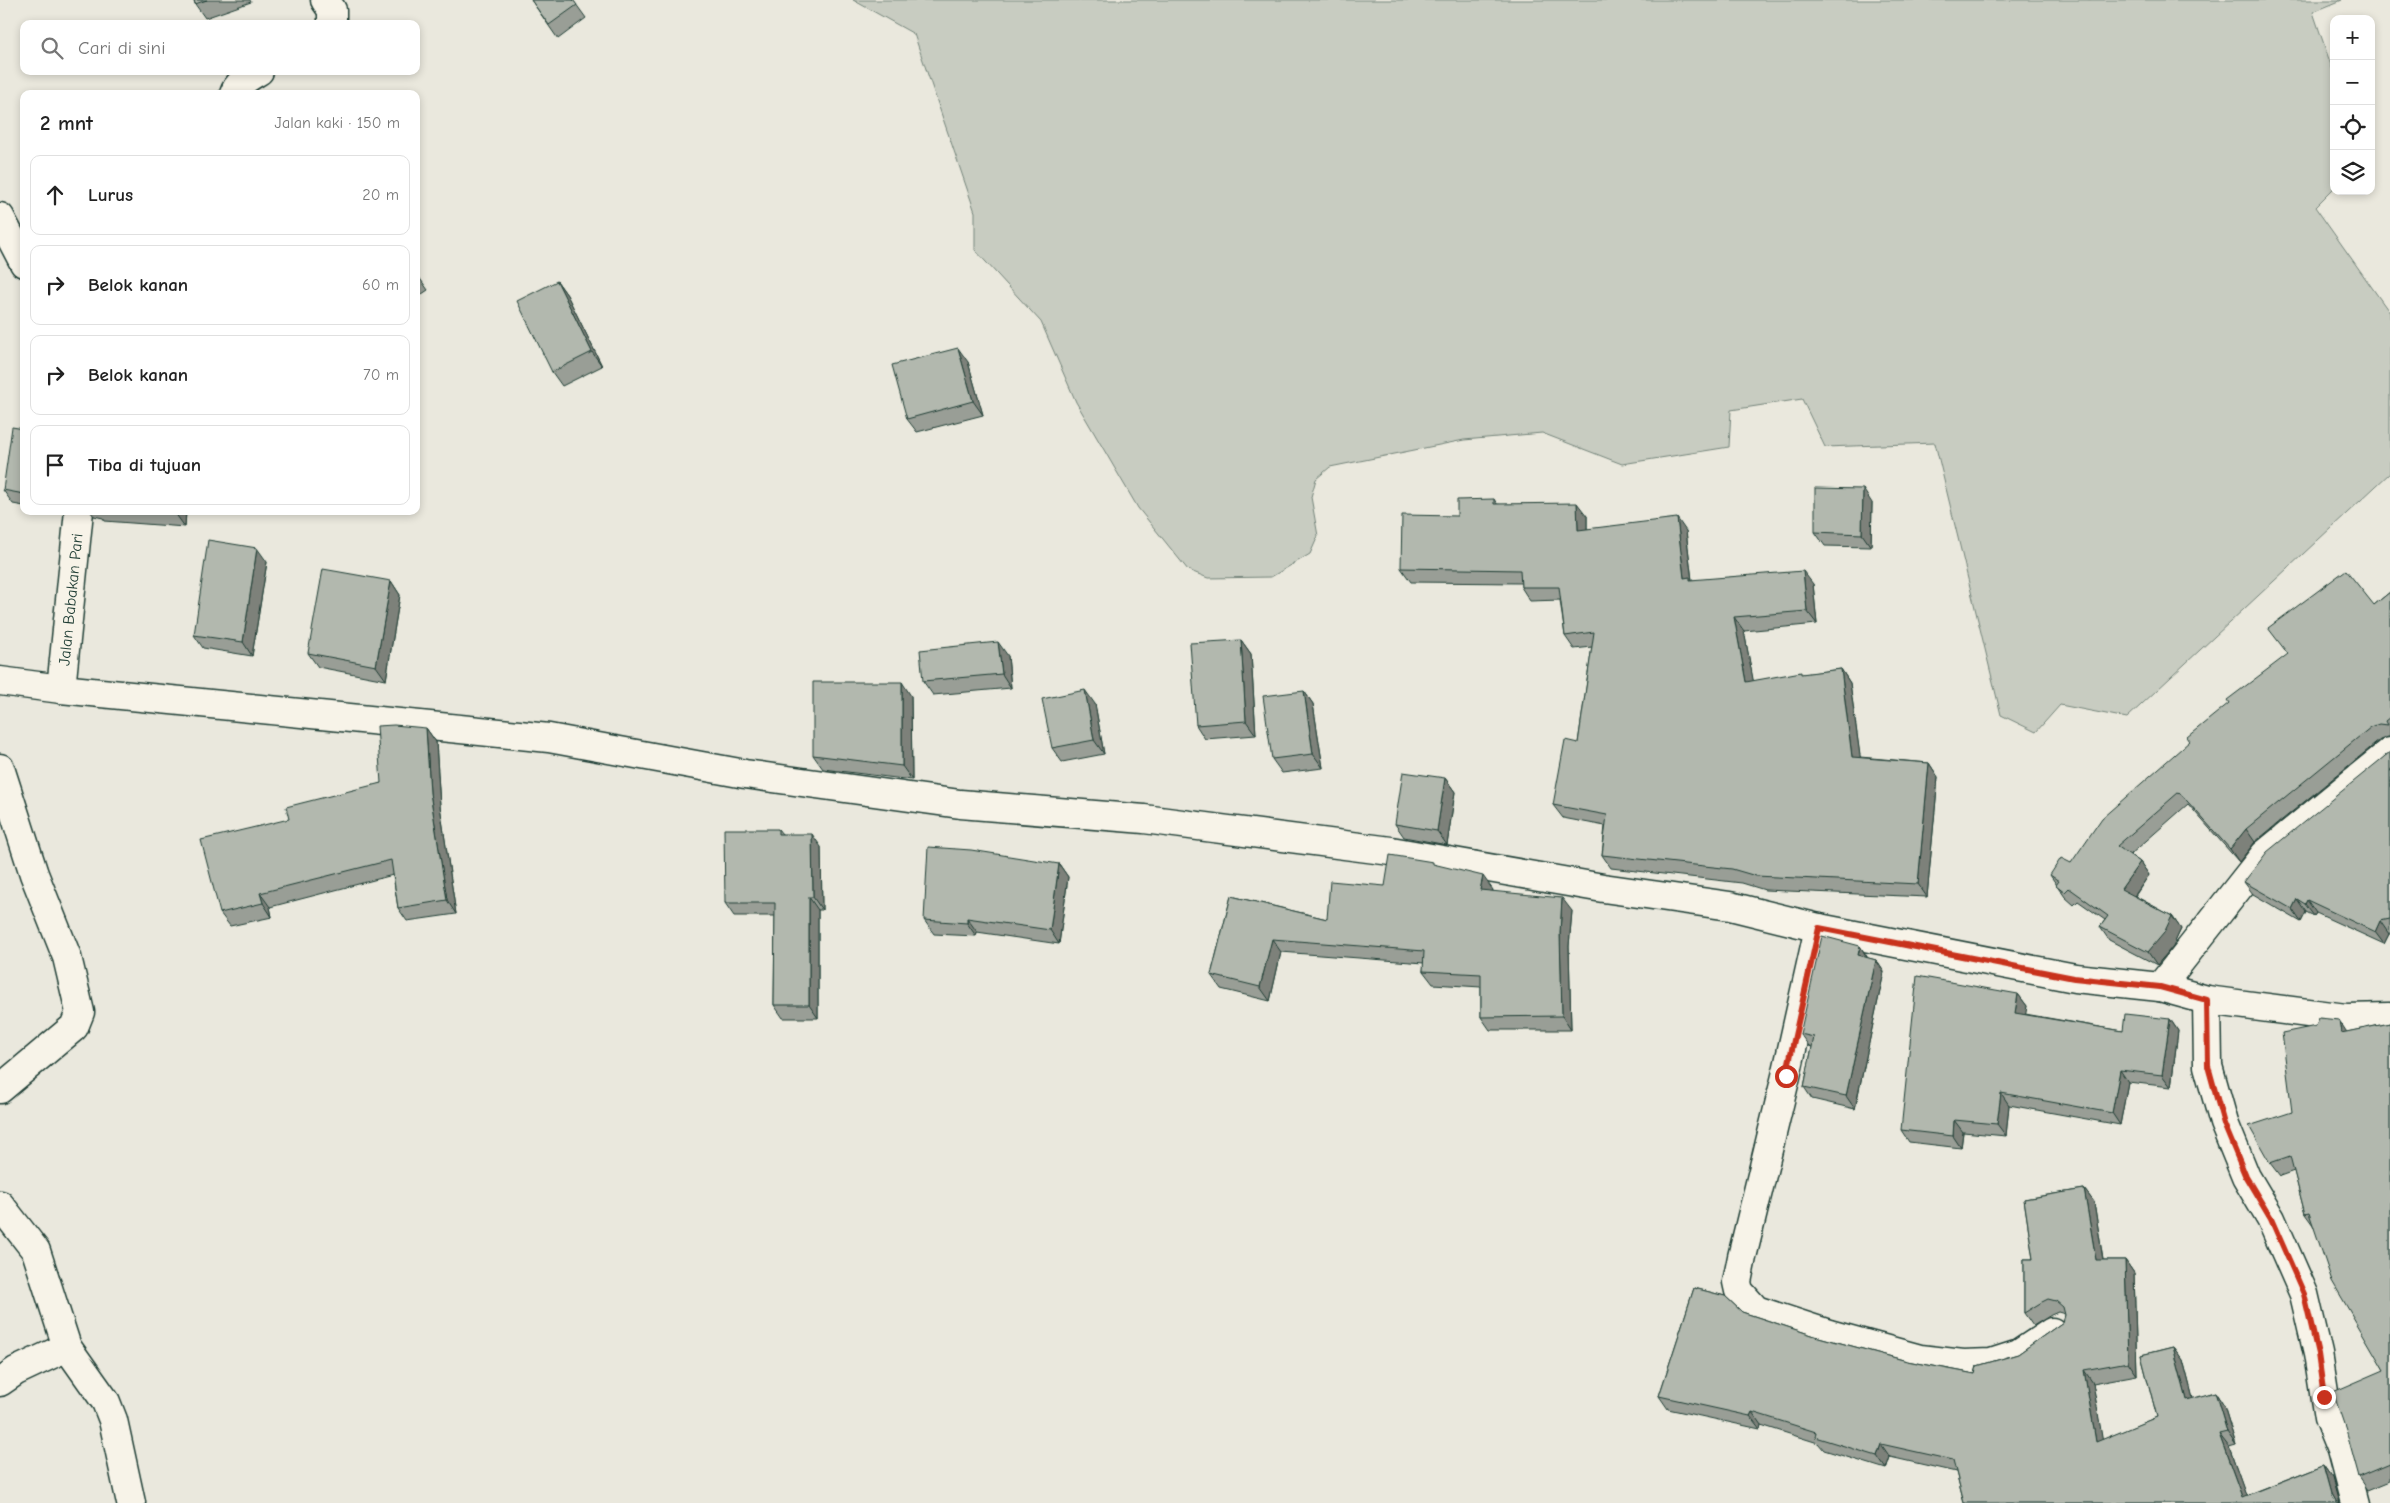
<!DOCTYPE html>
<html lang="id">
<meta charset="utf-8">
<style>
:root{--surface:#fff;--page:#f6f6f6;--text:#222;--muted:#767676;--line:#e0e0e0}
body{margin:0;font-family:"Comic Neue",sans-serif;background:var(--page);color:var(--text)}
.controls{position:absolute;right:15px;top:15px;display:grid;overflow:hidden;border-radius:10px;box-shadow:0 2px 8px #0003}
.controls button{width:45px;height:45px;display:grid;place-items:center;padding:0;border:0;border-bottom:1px solid var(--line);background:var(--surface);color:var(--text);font:25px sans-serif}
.stop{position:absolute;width:15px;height:15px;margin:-11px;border:4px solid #c8321e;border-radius:50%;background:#fff}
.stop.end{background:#c8321e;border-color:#fff;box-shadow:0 1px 5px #0008}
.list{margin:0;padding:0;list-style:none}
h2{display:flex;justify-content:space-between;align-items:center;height:65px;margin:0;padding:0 20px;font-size:21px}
h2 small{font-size:16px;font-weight:400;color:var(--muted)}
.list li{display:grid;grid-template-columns:32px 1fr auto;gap:15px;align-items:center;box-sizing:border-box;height:80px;margin:0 10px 10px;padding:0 10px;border:1px solid var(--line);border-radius:10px}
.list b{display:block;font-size:19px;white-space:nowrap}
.list em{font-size:16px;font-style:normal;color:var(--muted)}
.icon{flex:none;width:28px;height:28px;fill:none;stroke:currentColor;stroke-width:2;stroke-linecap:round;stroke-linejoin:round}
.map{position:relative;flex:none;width:2390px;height:1503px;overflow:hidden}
.search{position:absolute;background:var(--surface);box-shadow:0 2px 8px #0003;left:20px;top:20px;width:400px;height:55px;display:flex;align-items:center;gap:12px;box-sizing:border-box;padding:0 18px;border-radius:10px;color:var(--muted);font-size:19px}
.panel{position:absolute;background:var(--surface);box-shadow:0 2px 8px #0003;left:20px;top:90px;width:400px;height:425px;border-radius:10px}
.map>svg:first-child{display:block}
.green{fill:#c8ccc1;stroke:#74847a}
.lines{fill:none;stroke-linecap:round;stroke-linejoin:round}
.street-casing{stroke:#1f3d34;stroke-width:31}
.street{stroke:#f7f3e8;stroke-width:28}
.wall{fill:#999e96;stroke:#1f3d34}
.shaded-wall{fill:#7d817a;stroke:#1f3d34}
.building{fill:#b2b8ae;stroke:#1f3d34}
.route{stroke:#c8321e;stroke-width:6}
.labels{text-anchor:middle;stroke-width:5;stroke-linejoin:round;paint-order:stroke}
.street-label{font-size:16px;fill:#1f3d34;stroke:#f7f3e8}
</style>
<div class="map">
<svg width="2390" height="1503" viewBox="0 0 2390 1503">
<rect width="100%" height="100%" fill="#eae8dd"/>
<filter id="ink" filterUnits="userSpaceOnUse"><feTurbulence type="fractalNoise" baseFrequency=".02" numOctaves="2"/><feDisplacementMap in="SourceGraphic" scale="10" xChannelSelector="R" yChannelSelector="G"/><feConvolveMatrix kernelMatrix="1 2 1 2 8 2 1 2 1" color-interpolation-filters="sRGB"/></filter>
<g filter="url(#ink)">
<path class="green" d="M853,0H2342L2313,12L2334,74V188L2315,207L2390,313V473L2127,718L2060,705L2036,732L2001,715L1935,443L1825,447L1802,399L1731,410L1729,447L1622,464L1542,433L1464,440L1330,467L1316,479L1311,497L1318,536L1310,554L1271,577L1208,578L1188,570L1138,508L1076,402L1041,322L975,250V212L914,34Z"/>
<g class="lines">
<defs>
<g id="street">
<path d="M325,0L332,10V24"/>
<path d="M234,94C238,82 249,77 259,71"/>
<path d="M0,217L24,263"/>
<path d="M0,681L61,689L549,738L745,774L960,804L1144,819L1391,851L1603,888L1730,906L1819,928L2075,978L2160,987L2207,1000L2346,1018L2390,1017"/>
<path id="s1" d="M61,689L79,511"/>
<path d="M0,768L34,874L67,957L80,1012L74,1027L0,1089"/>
<path d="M1819,928L1786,1076L1742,1257L1737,1282L1739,1291L1756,1310L1829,1334L1920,1359L1963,1364L1991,1363L2019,1354L2052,1332"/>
<path d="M2160,987L2265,854L2390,752"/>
<path d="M2207,1000L2208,1066L2224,1123L2246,1177L2271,1219L2304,1294L2318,1354L2328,1418L2341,1450L2355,1503"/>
<path d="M0,1205L36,1251L67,1347L106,1402L113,1420L131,1503"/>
<path d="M0,1382L16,1371L67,1347"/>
</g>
</defs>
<use href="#street" class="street-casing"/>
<use href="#street" class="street"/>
</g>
<g class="wall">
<path d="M194,0H250L251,2L205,18L195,4Z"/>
<path d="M531,0H573L586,18L558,39Z"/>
<path d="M416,273L428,290L416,298Z"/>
<path d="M557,281L567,295L602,366L562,386L552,372Z"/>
<path d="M968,362L983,415L917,432L907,419Z"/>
<path d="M24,429V506L13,504L3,490Z"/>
<path d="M1494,499L1497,504L1587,516V529L1686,531L1692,580L1813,584L1817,624L1744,631L1753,681L1841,669L1850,683L1860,757L1929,763L1938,777L1927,897L1765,890L1742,883L1611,868L1602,855L1605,826L1563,818L1553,805L1578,743L1592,647L1574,649L1565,636L1560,600L1530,601L1521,587V583L1411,582L1401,568Z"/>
<path d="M1872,503L1871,547L1825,546L1815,532Z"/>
<path d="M90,511H186L185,527L105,521L103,518L94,516Z"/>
<path d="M267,562L252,656L203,648L194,635Z"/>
<path d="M391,581L400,595L386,680L318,667L308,653Z"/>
<path d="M2390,592V737H2388L2380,740L2255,842L2239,862L2188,804L2130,855L2140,862L2149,875L2135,896L2172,916L2181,929L2173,946L2157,965L2109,940L2100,927L2105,920L2078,901L2074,905L2065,897L2050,875L2071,863L2374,605Z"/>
<path d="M1241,640L1251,654L1256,735L1205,739L1196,725Z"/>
<path d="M1008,656L1011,688L933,695L923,681Z"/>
<path d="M1304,691L1313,704L1323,768L1282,773L1272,759Z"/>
<path d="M911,696L912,780L823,769L813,755Z"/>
<path d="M1095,704L1104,754L1062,762L1052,748Z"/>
<path d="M426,728L436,742L440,806L456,914L407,921L398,908L393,875L270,907L272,917L230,926L220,913L289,819L381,783Z"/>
<path d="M2390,752V934H2389L2384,944L2316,913L2314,916L2306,912L2301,922L2253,894L2244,882Z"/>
<path d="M1445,778L1455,792L1447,845L1404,837L1395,824Z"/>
<path d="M778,829L782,834L821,847L822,910H818V1018H783L774,1005L775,916H734L725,903Z"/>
<path d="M1059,864L1068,877L1059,944L977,932L976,936L934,934L924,920Z"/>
<path d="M1434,865L1493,890L1492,891L1572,911L1569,946L1571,1030H1490L1481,1017V987L1433,984L1423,971L1424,963L1281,952L1270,1001L1221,989L1211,975L1231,896L1327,919L1385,886Z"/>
<path d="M1860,946L1868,958L1876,960L1884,972L1855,1109L1812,1099L1804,1087L1812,1047L1809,1046L1800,1034Z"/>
<path d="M2018,994L2027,1006L2025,1014L2123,1031L2170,1019L2178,1031L2171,1087L2128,1082L2120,1125L2009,1105L2006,1136L1963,1132L1961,1148L1909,1142L1901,1130Z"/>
<path d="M2390,1023V1481L2368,1490L2359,1477L2384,1370L2313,1225L2305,1214L2294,1171L2280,1176L2270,1163L2292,1112L2347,1032Z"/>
<path d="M2084,1189L2094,1202L2103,1260H2125L2134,1273L2137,1375L2093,1383L2102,1440L2157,1417L2141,1355L2173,1347L2183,1360L2193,1399L2215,1392L2224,1406L2236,1445L2229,1447L2246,1495L2323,1465L2332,1478L2339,1503H2340H1964L1956,1472L1890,1457L1886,1469L1824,1450L1818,1443L1761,1425L1760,1429L1668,1409L1659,1396L1694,1288L1725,1296L1742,1312L1815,1336L1907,1361L1975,1374L1977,1366L2018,1354L2063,1322L2065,1315V1314L2058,1312L2051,1315L2033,1326L2024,1313V1259H2033L2024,1199Z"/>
</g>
<g class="shaded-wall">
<path d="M557,281L567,295L602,366L592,352Z"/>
<path d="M958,348L968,362L983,415L973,401Z"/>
<path d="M1863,489L1872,503L1871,547L1862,534Z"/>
<path d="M1577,503L1587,516V543L1578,530Z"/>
<path d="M175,511H186L185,527L175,513Z"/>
<path d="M1677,518L1686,531L1692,581L1684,578Z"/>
<path d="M257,548L267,562L252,656L243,642Z"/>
<path d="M1803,571L1813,584L1817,624L1807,611Z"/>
<path d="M391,581L400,595L386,680L376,666Z"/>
<path d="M1734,617L1744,631L1756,695L1746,682Z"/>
<path d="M1241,640L1251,654L1256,735L1246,721Z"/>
<path d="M998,642L1008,656L1011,688L1002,674Z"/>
<path d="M1841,669L1850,683L1862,770L1852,757Z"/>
<path d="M902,682L911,696L912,780L902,766Z"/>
<path d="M1085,690L1095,704L1104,754L1094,740Z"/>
<path d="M1304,691L1313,704L1323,768L1313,754Z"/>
<path d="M426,728L436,742L440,806L456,914L447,900L430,793Z"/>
<path d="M1929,763L1938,777L1927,897L1918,884Z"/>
<path d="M1445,778L1455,792L1447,845L1437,831Z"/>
<path d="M2246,829L2255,842L2239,862L2230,849Z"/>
<path d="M812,834L821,847L822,910L813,897Z"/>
<path d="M2140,862L2149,875L2130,902L2121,889Z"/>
<path d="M1059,864L1068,877L1059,944L1050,930Z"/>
<path d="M1483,876L1493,890L1489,903L1480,890Z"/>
<path d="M260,893L270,907L272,917L263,903Z"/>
<path d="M809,897L818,910V1018L809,1005Z"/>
<path d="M1562,898L1572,911L1569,946L1571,1030L1562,1016L1560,933Z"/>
<path d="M2297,899L2306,912L2301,922L2292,909Z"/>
<path d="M2307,900L2316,913L2314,916L2305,904Z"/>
<path d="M2172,916L2181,929L2173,946L2157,965L2148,952Z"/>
<path d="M967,918L977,932L976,936L967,923Z"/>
<path d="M2380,921L2389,934L2384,944L2375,932Z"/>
<path d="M1272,939L1281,952L1270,1001L1260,987Z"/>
<path d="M1860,946L1868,959L1858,955Z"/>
<path d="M1876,960L1884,972L1855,1109L1846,1096Z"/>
<path d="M2018,994L2027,1006L2024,1025L2015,1013Z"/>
<path d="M2170,1019L2178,1031L2171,1087L2162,1075Z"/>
<path d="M2339,1020L2348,1034L2341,1033Z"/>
<path d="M2120,1070L2128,1082L2120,1125L2112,1113Z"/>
<path d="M2001,1093L2009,1105L2006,1136L1997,1124Z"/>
<path d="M1954,1120L1963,1132L1961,1148L1953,1136Z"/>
<path d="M2084,1189L2094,1202L2105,1273L2096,1260Z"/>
<path d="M2125,1260L2134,1273L2137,1375L2128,1362Z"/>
<path d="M2173,1347L2183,1360L2197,1414L2187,1400Z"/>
<path d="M2084,1370L2093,1383L2105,1455L2096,1442Z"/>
<path d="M2215,1392L2224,1406L2236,1445L2227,1432Z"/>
<path d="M1752,1412L1761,1425L1760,1429L1750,1416Z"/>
<path d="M2219,1434L2229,1447L2249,1503L2242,1497Z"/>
<path d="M1881,1444L1890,1457L1886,1469L1877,1456Z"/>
<path d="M2323,1465L2332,1478L2339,1503H2336L2331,1494Z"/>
</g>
<g class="building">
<path d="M194,0H207L195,4Z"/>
<path d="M531,0H573L577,5L549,25Z"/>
<path d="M557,281L592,352L552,372L517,301Z"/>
<path d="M958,348L973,401L907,419L892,365Z"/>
<path d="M12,427L24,429V494L3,490Z"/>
<path d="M1815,488L1863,489L1862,534L1815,532Z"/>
<path d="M1494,499V504L1577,503L1578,530L1677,518L1684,578L1690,577V580L1803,571L1807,611L1734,617L1746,682L1801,672V674L1841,669L1852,757L1929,763L1918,884L1756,876L1732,869L1602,855L1607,815L1553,805L1565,740L1578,743L1594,632L1565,636L1559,587H1521L1520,570L1401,568L1402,515L1457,516V500Z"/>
<path d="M150,511H175V513Z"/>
<path d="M208,540L257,548L243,642L194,635Z"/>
<path d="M323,569L391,581L376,666L308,653Z"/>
<path d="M2346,570L2374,605L2390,592V717L2385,721L2387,725L2379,724L2371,727L2246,829L2230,849L2179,792L2117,846L2140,862L2121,889L2172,916L2164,933L2148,952L2100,927L2108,916L2069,888L2065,892L2056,885L2059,881L2050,875L2061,858L2071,863L2102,818L2190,741L2187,737L2229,703L2227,700L2288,654L2268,628Z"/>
<path d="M1241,640L1246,721L1196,725L1190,643Z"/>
<path d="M998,642L1002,674L923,681L920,650Z"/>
<path d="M813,682H902V766L813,755Z"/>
<path d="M1085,690L1094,740L1052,748L1042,699Z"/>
<path d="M1304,691L1313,754L1272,759L1263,696Z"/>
<path d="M394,725L426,728L430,793L447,900L398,908L391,860L260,893L263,903L220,913L201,840L289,819L286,807L381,783L377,726Z"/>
<path d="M2390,752V919L2380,921L2375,932L2307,900L2305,904L2297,899L2292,909L2244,882L2267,852Z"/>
<path d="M1403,772L1445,778L1437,831L1395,824Z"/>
<path d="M724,829H778V834H812L813,897H809V1005H774L775,903H725Z"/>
<path d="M928,847L971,850L1059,864L1050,930L967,918V923L924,920Z"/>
<path d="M1390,855L1433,862V864L1483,876L1480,890L1562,898L1560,933L1562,1016L1481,1017V974L1423,971L1424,951L1272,939L1260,987L1211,975L1231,896L1327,919L1330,881L1385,886Z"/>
<path d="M1822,936L1860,946L1858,955L1876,960L1846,1096L1804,1087L1814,1037L1800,1034Z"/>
<path d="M1917,976L2018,994L2015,1013L2123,1031L2125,1014L2170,1019L2162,1075L2120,1070L2112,1113L2001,1093L1997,1124L1954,1120L1953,1136L1901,1130Z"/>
<path d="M2319,1018L2339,1020L2341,1033L2390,1023V1464L2359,1477L2347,1433L2333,1392L2384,1370L2332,1281L2309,1213L2305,1214L2290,1156L2270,1163L2249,1126L2292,1112L2282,1033L2316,1026Z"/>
<path d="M2084,1189L2096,1260H2125L2128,1362L2084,1370L2096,1442L2157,1417L2141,1355L2173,1347L2187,1400L2215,1392L2227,1432L2219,1434L2242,1497L2323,1465L2331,1494L2335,1501L2340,1503H1964L1953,1460L1881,1444L1877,1456L1815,1437L1816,1432L1752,1412L1750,1416L1659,1396L1694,1288L1725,1296L1742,1312L1815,1336L1907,1361L1975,1374L1977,1366L2018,1354L2063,1322L2065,1315L2063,1307L2056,1301L2048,1299L2042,1302L2024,1313V1259H2033L2024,1199Z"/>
</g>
</g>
<g class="lines" filter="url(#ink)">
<path class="route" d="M1786,1076L1819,928L2074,978L2160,987L2207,1000L2208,1066L2224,1124L2246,1177L2271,1219L2304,1294L2318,1354L2324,1397"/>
</g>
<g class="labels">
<g class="street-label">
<text dy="6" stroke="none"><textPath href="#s1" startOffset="90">Jalan Babakan Pari</textPath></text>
</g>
</g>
</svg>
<div class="controls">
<button>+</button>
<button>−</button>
<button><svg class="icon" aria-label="locate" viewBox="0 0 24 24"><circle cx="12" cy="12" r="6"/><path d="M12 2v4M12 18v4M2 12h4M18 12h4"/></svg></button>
<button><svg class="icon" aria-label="layers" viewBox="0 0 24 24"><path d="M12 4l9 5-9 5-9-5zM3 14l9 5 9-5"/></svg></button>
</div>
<div class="stop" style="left:1786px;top:1076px"></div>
<div class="stop end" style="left:2324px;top:1397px"></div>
<div class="search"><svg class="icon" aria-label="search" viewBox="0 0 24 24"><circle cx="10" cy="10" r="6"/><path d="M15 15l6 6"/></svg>Cari di sini</div>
<section class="panel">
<h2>2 mnt<small>Jalan kaki · 150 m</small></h2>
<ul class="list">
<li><svg class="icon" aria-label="ahead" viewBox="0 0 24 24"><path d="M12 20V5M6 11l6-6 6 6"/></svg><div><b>Lurus</b></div><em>20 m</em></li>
<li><svg class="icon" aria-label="right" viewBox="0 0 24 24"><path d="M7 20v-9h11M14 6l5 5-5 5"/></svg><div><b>Belok kanan</b></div><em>60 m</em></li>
<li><svg class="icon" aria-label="right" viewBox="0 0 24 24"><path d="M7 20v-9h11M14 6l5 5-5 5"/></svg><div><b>Belok kanan</b></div><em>70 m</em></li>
<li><svg class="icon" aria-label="arrive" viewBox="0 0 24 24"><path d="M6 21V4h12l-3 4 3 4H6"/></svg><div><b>Tiba di tujuan</b></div></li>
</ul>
</section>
</div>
